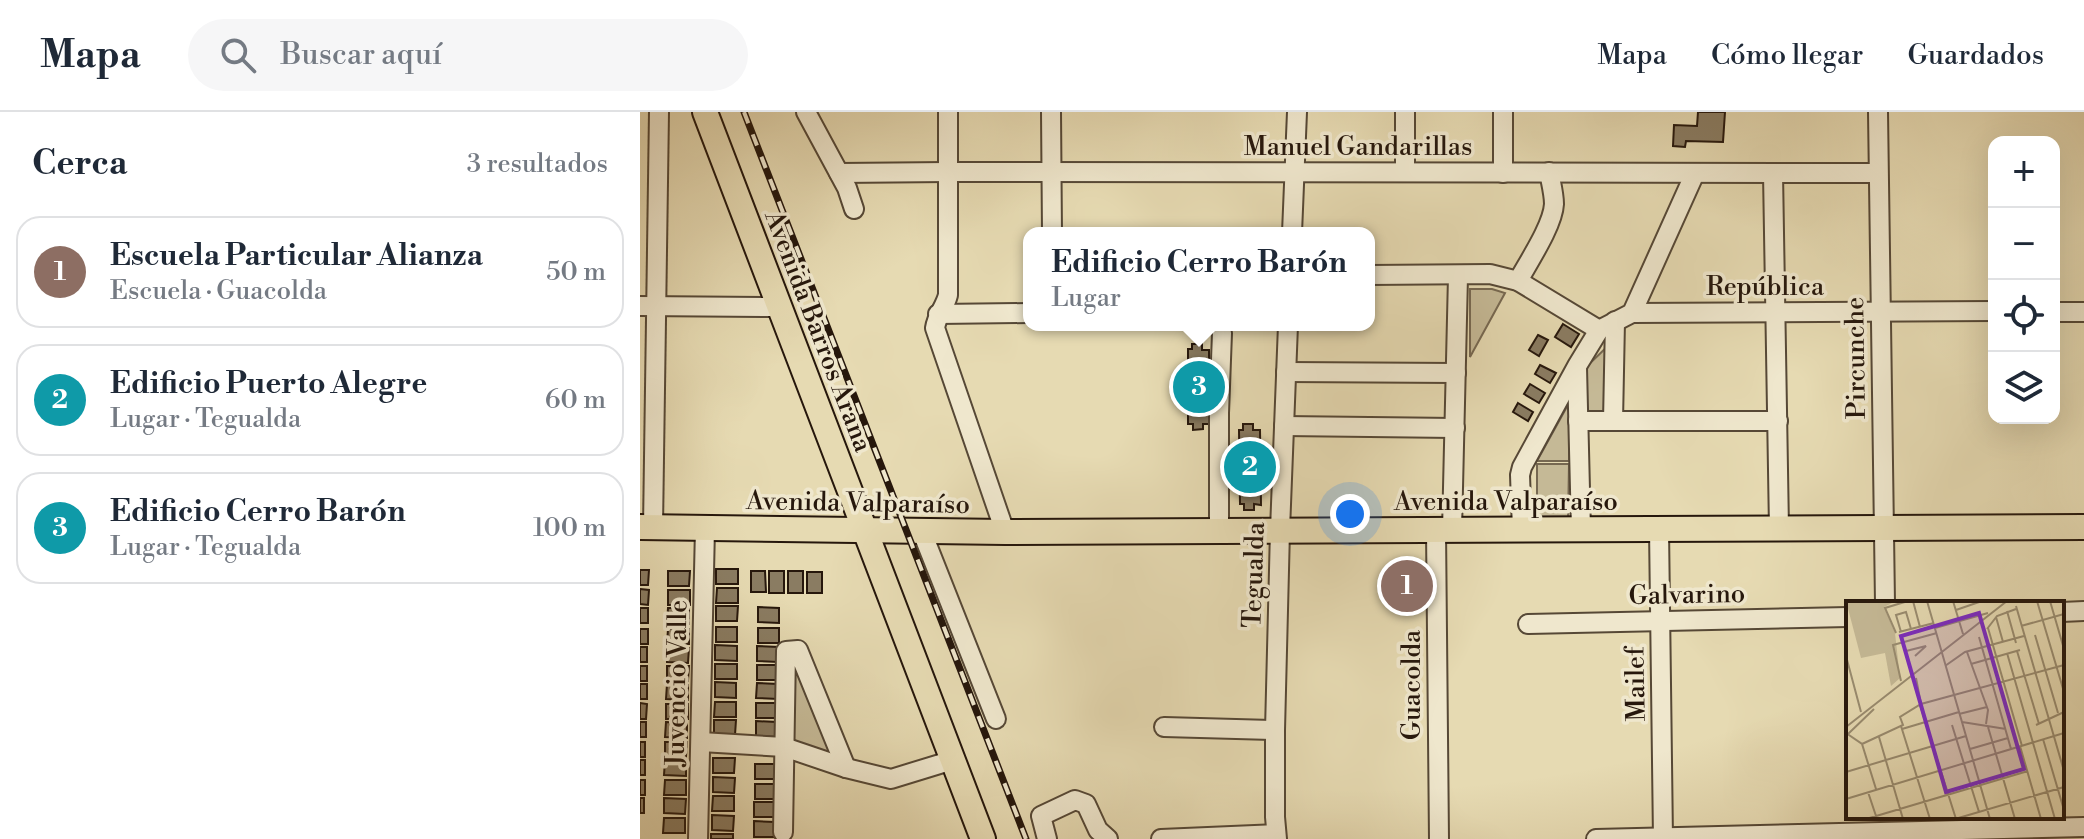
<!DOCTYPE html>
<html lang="es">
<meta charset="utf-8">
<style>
:root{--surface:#fff;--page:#f6f6f7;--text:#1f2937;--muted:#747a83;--line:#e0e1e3;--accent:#8f2418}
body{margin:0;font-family:"Libre Bodoni",serif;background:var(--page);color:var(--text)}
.controls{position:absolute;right:24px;top:24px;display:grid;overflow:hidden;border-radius:16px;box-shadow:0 8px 32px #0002}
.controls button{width:72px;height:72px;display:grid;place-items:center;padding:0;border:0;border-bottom:2px solid var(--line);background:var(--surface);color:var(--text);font:40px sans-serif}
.you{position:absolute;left:710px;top:402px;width:28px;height:28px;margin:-20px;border:6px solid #fff;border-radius:50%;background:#1a73e8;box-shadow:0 0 0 12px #1a73e833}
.badge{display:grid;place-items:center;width:52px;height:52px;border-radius:50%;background:var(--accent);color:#fff;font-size:26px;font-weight:700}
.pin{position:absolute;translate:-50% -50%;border:4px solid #fff;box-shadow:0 2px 8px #0006}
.popup{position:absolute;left:383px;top:115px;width:352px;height:104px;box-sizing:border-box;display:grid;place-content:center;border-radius:16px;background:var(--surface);filter:drop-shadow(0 2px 6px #0005);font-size:26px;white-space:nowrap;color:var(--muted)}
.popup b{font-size:30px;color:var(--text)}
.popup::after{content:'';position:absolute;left:50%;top:100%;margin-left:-16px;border:16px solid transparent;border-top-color:var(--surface)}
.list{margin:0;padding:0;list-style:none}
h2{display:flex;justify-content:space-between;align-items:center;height:104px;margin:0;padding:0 32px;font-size:34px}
h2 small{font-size:26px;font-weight:400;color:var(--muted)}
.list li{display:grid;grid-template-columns:52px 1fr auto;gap:24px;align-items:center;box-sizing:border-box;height:112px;margin:0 16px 16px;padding:0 16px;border:2px solid var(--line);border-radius:24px}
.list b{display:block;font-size:30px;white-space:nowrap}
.list p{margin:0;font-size:26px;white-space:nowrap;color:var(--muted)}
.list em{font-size:26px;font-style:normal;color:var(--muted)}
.icon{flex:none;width:44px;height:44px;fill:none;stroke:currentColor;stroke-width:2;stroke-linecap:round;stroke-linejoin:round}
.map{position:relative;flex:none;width:1444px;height:727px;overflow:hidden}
header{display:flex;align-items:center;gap:48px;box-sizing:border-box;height:112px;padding:0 40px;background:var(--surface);border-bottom:2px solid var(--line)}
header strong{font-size:38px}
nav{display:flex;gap:44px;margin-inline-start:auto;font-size:28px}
.search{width:560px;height:72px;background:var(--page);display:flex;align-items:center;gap:20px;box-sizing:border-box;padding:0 28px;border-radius:44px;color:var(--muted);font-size:30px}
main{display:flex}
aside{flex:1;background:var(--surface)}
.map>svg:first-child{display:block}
.green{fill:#c5b996;stroke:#766851;stroke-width:2}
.building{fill:#8a7c62;stroke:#26170c;stroke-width:2}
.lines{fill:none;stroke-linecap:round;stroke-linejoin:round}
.minor-casing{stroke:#564836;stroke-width:22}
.major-casing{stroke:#26170c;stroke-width:28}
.minor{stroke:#efe7cd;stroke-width:18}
.major{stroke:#e6dab2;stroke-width:24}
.rail-casing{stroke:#26170c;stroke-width:7}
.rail{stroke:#efe7cd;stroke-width:4;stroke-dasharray:12;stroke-linecap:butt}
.labels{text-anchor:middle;stroke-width:7;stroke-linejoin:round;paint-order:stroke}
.street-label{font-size:26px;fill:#26170c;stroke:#efe7cd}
.inset-road{fill:none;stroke:#998c70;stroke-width:2}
.view{fill:#7b2cbf;fill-opacity:0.15;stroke:#7b2cbf;stroke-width:4}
.inset-edge{fill:none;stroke:#26170c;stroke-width:4}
</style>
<header>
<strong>Mapa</strong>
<div class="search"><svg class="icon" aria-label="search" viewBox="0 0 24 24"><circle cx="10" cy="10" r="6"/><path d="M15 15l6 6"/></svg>Buscar aquí</div>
<nav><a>Mapa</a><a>Cómo llegar</a><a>Guardados</a></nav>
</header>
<main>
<aside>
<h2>Cerca<small>3 resultados</small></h2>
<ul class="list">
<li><span class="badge" style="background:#8d6e63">1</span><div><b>Escuela Particular Alianza</b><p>Escuela · Guacolda</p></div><em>50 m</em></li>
<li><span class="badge" style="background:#0f9aa8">2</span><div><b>Edificio Puerto Alegre</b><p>Lugar · Tegualda</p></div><em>60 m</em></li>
<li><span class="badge" style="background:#0f9aa8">3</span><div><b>Edificio Cerro Barón</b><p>Lugar · Tegualda</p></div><em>100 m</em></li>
</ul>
</aside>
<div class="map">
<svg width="1444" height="727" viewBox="0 0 1444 727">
<rect width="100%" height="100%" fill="#e6dab2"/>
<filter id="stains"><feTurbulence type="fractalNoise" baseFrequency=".0025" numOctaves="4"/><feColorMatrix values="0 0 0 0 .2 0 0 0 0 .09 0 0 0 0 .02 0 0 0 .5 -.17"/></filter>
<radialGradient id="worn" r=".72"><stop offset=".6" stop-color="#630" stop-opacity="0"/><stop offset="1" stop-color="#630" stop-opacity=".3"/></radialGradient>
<g class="green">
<path d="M830,177H852L865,181L830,245Z"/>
<path d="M970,232L969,310H942L943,258Z"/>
<path d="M929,291V349H897Z"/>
<path d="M897,352H929L928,410H897Z"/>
<path d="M154,546L196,643L150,629Z"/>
</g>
<g class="building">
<path d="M1058,0H1085L1083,30L1046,29L1045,35L1033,34L1034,13L1057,14Z"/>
<path d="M923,212L939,222L931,235L915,225Z"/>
<path d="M898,223L908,228L899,244L889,238Z"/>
<path d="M552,232H562V238H569V312H563V317L553,318V312H548V237H552Z"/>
<path d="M900,253L916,261L910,271L895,262Z"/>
<path d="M890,272L905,281L899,291L884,282Z"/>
<path d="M878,291L893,300L888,309L873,300Z"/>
<path d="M603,312H613V318H620L621,393L614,392V398H604V392H600L599,318H603Z"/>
<rect x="76" y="457" width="22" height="15"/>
<path d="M0,458H9L8,473H0Z"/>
<path d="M28,459H50L49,474H28Z"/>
<path d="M111,459H125L126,480H111Z"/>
<rect x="129" y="459" width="15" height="22"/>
<rect x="148" y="459" width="15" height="22"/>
<rect x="167" y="460" width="15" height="21"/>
<path d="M77,476H98V491H76Z"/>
<path d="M0,477L9,478L8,493L0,492Z"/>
<rect x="28" y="478" width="22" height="15"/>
<path d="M76,494H98L97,509H76Z"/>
<path d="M118,495L139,496V511L118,510Z"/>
<rect x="0" y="496" width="8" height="15"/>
<path d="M28,496H49V512L27,511Z"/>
<rect x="76" y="515" width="21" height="15"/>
<rect x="118" y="516" width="21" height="15"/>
<rect x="0" y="517" width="8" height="15"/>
<path d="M28,517H49V532H27Z"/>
<path d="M75,533L97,534V549L75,548Z"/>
<path d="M117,534L139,535L138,550L117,549Z"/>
<rect x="0" y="535" width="7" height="15"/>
<path d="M27,535L49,536L48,551L27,550Z"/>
<rect x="75" y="552" width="22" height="15"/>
<path d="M117,553H139L138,568H117Z"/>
<rect x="0" y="554" width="7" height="15"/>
<path d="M27,554H49L48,569H27Z"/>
<path d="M75,570L96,571V586L75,585Z"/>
<path d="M117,571L138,572V587L116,586Z"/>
<rect x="0" y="572" width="7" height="15"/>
<path d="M27,572L48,573V588L26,587Z"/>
<path d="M75,590H96V605H74Z"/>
<path d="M0,591L7,592L6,607H0Z"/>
<rect x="116" y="591" width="22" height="15"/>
<rect x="26" y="592" width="22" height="15"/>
<path d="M74,608H96L95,623H74Z"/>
<path d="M116,609L137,610V625L116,624Z"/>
<rect x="0" y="610" width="6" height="15"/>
<path d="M26,610L47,611V626L25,625Z"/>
<rect x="0" y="630" width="5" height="15"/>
<path d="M25,630H47L46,645H25Z"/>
<path d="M73,646H95L94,661H73Z"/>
<rect x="0" y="648" width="5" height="15"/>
<path d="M25,648L46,649V664L24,663Z"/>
<path d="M115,652H137L136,667H115Z"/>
<path d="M73,665L95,666L94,681L73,680Z"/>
<rect x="0" y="668" width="5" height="15"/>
<path d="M25,668H46V683H24Z"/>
<path d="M115,672H137L136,687H115Z"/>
<path d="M73,684H94V699H72Z"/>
<rect x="0" y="686" width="4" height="15"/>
<path d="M24,686L46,687L45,702L24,701Z"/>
<rect x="114" y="690" width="22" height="15"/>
<path d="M72,703L94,704L93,719L72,718Z"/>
<path d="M24,706H45V721H23Z"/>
<path d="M114,709L135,710V725H114Z"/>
<rect x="71" y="722" width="22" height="5"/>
</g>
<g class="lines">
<defs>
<g id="minor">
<path d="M166,0L207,76L214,97"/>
<path d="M308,0V183C305,195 297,203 295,216L365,420"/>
<path d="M411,0L412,121"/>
<path d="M765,0V60"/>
<path d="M1238,0L1245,491"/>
<path d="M199,61L308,60L1238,61"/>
<path d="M863,61V0"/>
<path d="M1133,61L1139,417"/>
<path d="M652,121L657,0"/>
<path d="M729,163L850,162L878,169L959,218"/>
<path d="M878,169C889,149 913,113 914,92C914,82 911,71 909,60"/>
<path d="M0,194L139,195"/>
<path d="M1414,200H1444"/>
<path d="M992,201L1354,199"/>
<path d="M298,202L389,201"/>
<path d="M937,256L941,418"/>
<path d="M646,260L816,261"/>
<path d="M938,309H1138"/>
<path d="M973,309L975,209"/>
<path d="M644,314L815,316"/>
<path d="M13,415L19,0"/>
<path d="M1019,417L1023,727"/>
<path d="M579,418V301L582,221"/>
<path d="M796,418L799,727"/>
<path d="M812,418L818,164"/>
<path d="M882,418L880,363L882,355L937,254L959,218L992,201L1055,61"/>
<path d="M282,420L356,607"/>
<path d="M1422,500L1444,499"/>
<path d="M888,512L1208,505"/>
<path d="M524,615L635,618"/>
<path d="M61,630L144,635L206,656L251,667L313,648"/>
<path d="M143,720L146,539L158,538L206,656"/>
<path d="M58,727L65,416"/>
<path d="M407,727L401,704L435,688L446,692L458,718L468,727"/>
<path d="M521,727L636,722"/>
<path d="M637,727L635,705V618L640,418L648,213"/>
<path d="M956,727L1444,715"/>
</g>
<g id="major">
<path d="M65,0L343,727"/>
<path d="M0,415L365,420L1444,415"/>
</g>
</defs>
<use href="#minor" class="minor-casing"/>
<use href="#major" class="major-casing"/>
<use href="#minor" class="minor"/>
<use href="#major" class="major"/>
<defs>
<path id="rail" d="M104,0L386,727"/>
</defs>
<use href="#rail" class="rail-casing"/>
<use href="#rail" class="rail"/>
</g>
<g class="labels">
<g class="street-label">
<text x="718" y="43">Manuel Gandarillas</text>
<text x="1125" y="183">República</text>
<text transform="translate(179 219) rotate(69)" y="9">Avenida Barros Arana</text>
<text transform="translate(1215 246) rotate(-91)" y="9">Pircunche</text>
<text x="866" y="398">Avenida Valparaíso</text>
<text transform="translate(218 390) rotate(1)" y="9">Avenida Valparaíso</text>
<text transform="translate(613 463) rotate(-88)" y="9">Tegualda</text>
<text transform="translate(1047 482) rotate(-1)" y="9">Galvarino</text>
<text transform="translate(36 571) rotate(-89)" y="9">Juvencio Valle</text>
<text transform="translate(995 572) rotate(-91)" y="9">Mailef</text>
<text transform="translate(771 573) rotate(-90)" y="9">Guacolda</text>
</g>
</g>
<g transform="translate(1206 489)">
<rect width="218" height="218" fill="#e6dab2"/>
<path d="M0,0H50L38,6L49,32L54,77L45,85L39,52L15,57Z" fill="#c5b996"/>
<path class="inset-road" d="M67,0L74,26M81,0L144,218M107,0L117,33M191,0L218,91M204,0L218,48M170,5L218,170M110,9L136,0M161,10L170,42M150,16L157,41M175,25L218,13M89,27L142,12M142,27L176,145M141,28L151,15L170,8M53,31L88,22M55,31L50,14L60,11L65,28M50,32L39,7L62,0M189,34L212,112M133,36L165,148M60,50L80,45L69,55M171,50L193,123M121,51L142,109L140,123M161,52L209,218M0,55L15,111M125,63L174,49M99,65L119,51L178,35M70,77L75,103M55,80L47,44L91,32M74,104L110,218M113,113L141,106M116,121L160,128M106,124L133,211M190,124L218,111M55,125L84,218M0,126L161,0M142,126L169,218M56,128L113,111M0,132L16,143L30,188M2,133L28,108M33,136L57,218M197,138L218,209M16,143L57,124L54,116L75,103L218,64M174,145L195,218M124,148L162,137M0,171L120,135M22,191L31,218M0,198L218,132M20,218L182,170M109,218L218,186"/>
<path class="view" d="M133,12L178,168L100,191L55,35Z"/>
<rect width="218" height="218" class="inset-edge"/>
</g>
<rect width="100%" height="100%" filter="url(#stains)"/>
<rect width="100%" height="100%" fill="url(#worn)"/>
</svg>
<div class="controls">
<button>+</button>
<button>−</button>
<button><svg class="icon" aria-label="locate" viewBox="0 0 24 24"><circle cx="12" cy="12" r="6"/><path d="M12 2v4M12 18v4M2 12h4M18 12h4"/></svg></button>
<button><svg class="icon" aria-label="layers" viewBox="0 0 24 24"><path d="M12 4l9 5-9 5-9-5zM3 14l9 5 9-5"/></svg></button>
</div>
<div class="you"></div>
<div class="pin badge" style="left:767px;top:474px;background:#8d6e63">1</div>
<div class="pin badge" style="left:610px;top:355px;background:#0f9aa8">2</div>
<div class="pin badge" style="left:559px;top:275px;background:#0f9aa8">3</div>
<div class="popup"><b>Edificio Cerro Barón</b>Lugar</div>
</div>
</main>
